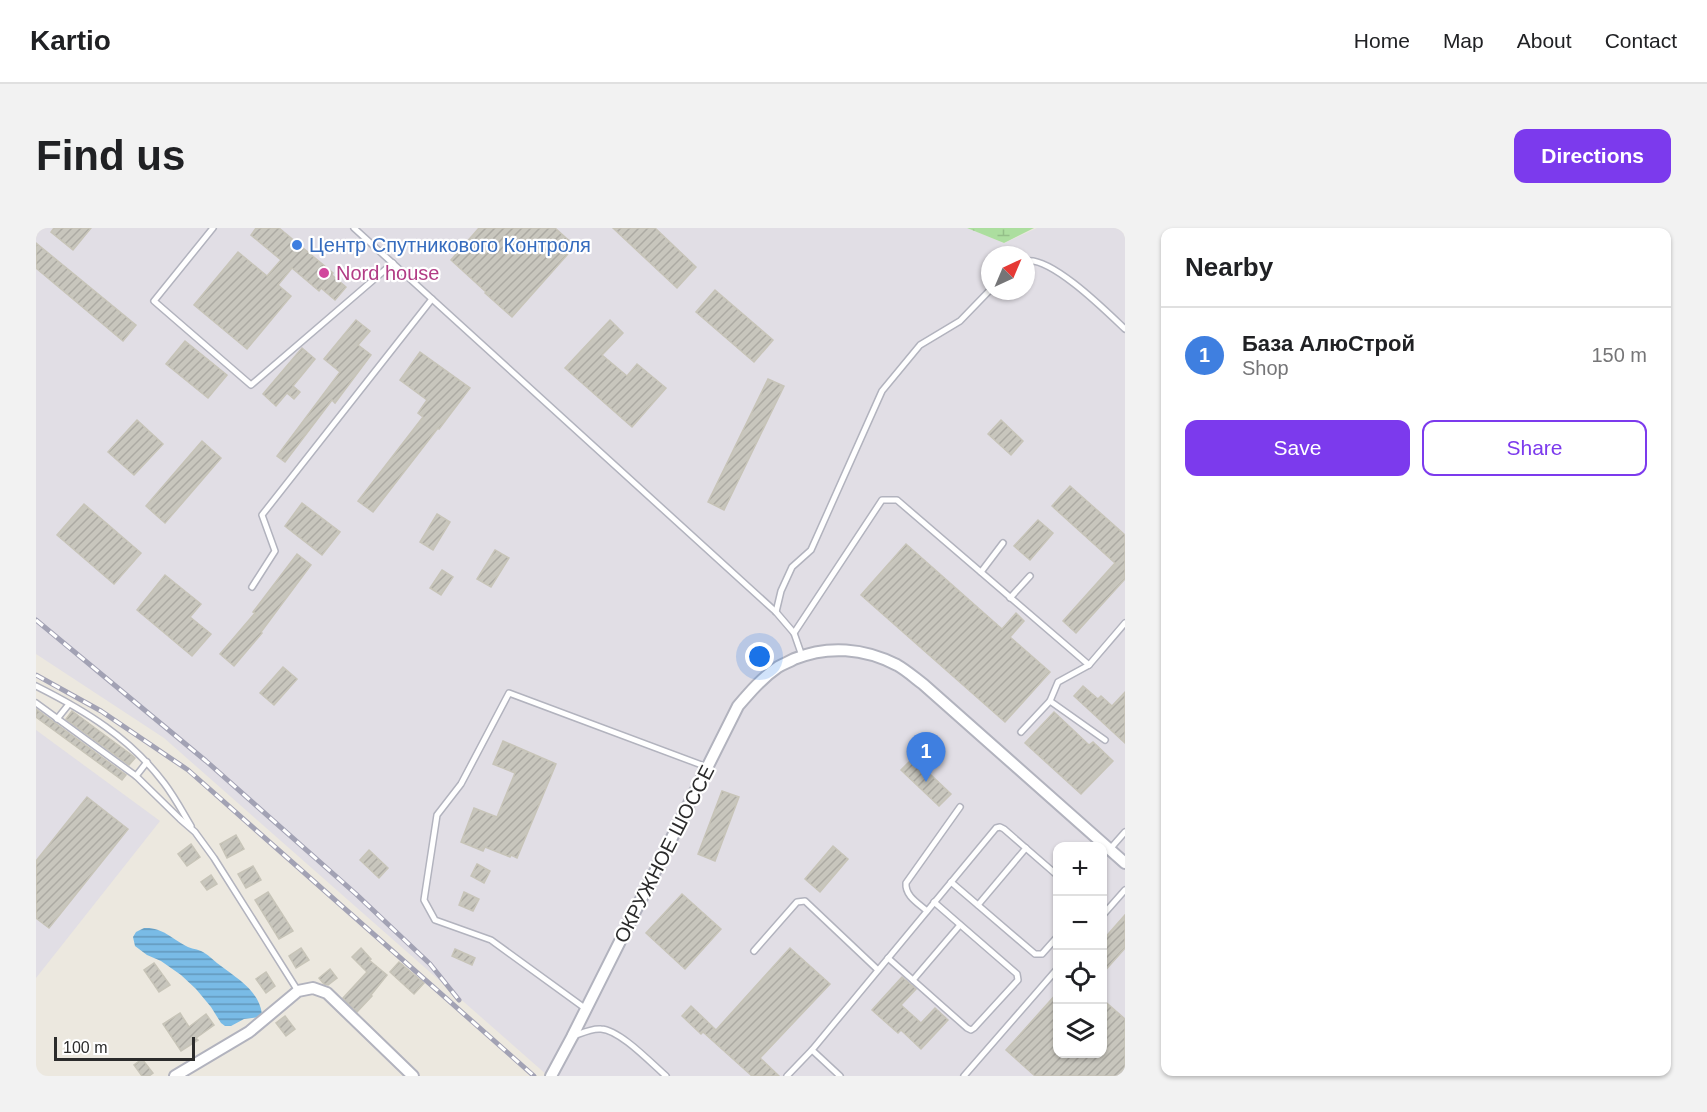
<!DOCTYPE html>
<meta charset="utf-8">
<style>
:root{--surface:#fff;--page:#f2f2f2;--text:#202124;--muted:#757577;--line:#e0e0e0;--accent:#7c3aed}
body{margin:0;font-family:Helvetica,sans-serif;background:var(--page);color:var(--text)}
.controls{position:absolute;right:18px;bottom:18px;display:grid;overflow:hidden;border-radius:12px;box-shadow:0 2px 4px #0004}
.controls button{width:54px;height:54px;display:grid;place-items:center;padding:0;border:0;border-bottom:2px solid var(--line);background:var(--surface);color:var(--text);font:30px sans-serif}
.compass{position:absolute;left:945px;top:18px;width:54px;height:54px;border-radius:50%;background:var(--surface);box-shadow:0 2px 4px #0004;rotate:44deg}
.scale{position:absolute;left:18px;bottom:15px;width:141px;box-sizing:border-box;padding-left:6px;border:3px solid #2b2b2b;border-top:0;font-size:16px;line-height:21px;white-space:nowrap;color:#2b2b2b;-webkit-text-stroke:4px #fff;paint-order:stroke}
.you{position:absolute;left:724px;top:429px;width:21px;height:21px;margin:-15px;border:4px solid #fff;border-radius:50%;background:#1a73e8;box-shadow:0 0 0 9px #1a73e833}
.badge{display:grid;place-items:center;width:39px;height:39px;border-radius:50%;background:var(--accent);color:#fff;font-size:20px;font-weight:700}
.pin{position:absolute;translate:-50% -50px;filter:drop-shadow(0 2px 3px #0008)}
.pin::after{content:'';position:absolute;top:32px;width:21px;height:18px;background:inherit;clip-path:polygon(0 0,100% 0,50% 100%)}
.list{margin:0;padding:0;list-style:none}
h2{display:flex;justify-content:space-between;align-items:center;height:78px;margin:0;padding:0 24px;font-size:26px}
h2 small{font-size:20px;font-weight:400;color:var(--muted)}
.list li{display:grid;grid-template-columns:39px 1fr auto;gap:18px;align-items:center;box-sizing:border-box;height:96px;padding:0 24px;border-top:2px solid var(--line)}
.list b{display:block;font-size:22px;white-space:nowrap}
.list p{margin:0;font-size:20px;white-space:nowrap;color:var(--muted)}
.list em{font-size:20px;font-style:normal;color:var(--muted)}
.actions{display:flex;gap:12px;padding:18px 24px}
.actions a{flex:1;padding:14px 0;border:2px solid var(--accent);border-radius:12px;text-align:center;font-size:21px;color:var(--accent)}
.actions .main{background:var(--accent);color:#fff}
.icon{flex:none;width:33px;height:33px;fill:none;stroke:currentColor;stroke-width:2;stroke-linecap:round;stroke-linejoin:round}
.map{position:relative;flex:none;width:1089px;height:848px;overflow:hidden;border-radius:12px}
header{display:flex;align-items:center;gap:36px;box-sizing:border-box;height:84px;padding:0 30px;background:var(--surface);border-bottom:2px solid var(--line)}
header strong{font-size:28px}
nav{display:flex;gap:33px;margin-inline-start:auto;font-size:21px}
.intro{display:flex;align-items:center;justify-content:space-between;box-sizing:border-box;height:144px;padding:0 36px}
h1{margin:0;font-size:42px}
.button{padding:15px 27px;border-radius:12px;background:var(--accent);color:#fff;font-size:21px;font-weight:700}
main{display:flex;gap:36px;padding:0 36px}
aside{flex:1;background:var(--surface);border-radius:12px;box-shadow:0 2px 4px #0004}
.map>svg:first-child{display:block}
.industrial{fill:#e1dee5;fill-rule:evenodd}
.wetland{fill:url(#wetland-marsh)}
.water{fill:url(#water-rules)}
.building{fill:url(#building-hatch);stroke:#c7c4b8;stroke-width:1.5}
.lines{fill:none;stroke-linecap:round;stroke-linejoin:round}
.service-casing{stroke:#b2b3be;stroke-width:8}
.minor-casing{stroke:#b2b3be;stroke-width:14}
.service{stroke:#fff;stroke-width:5}
.minor{stroke:#fff;stroke-width:10}
.rail-casing{stroke:#a2a2b4;stroke-width:5}
.rail{stroke:#fff;stroke-width:3;stroke-dasharray:9;stroke-linecap:butt}
.shop-dot{fill:#3f7fe0;stroke:#fff;stroke-width:2}
.hotel-dot{fill:#d1479c;stroke:#fff;stroke-width:2}
.labels{text-anchor:middle;stroke-width:4.5;stroke-linejoin:round;paint-order:stroke}
.shop-label{font-size:20px;fill:#366cbe;stroke:#fff;text-anchor:start}
.hotel-label{font-size:20px;fill:#b23c85;stroke:#fff;text-anchor:start}
.street-label{font-size:20px;fill:#2b2b2b;stroke:#fff}
</style>
<header>
<strong>Kartio</strong>
<nav><a>Home</a><a>Map</a><a>About</a><a>Contact</a></nav>
</header>
<div class="intro"><h1>Find us</h1><a class="button">Directions</a></div>
<main>
<div class="map">
<svg width="1089" height="848" viewBox="0 0 1089 848">
<defs>
<pattern id="wetland-marsh" width="20" height="14" patternUnits="userSpaceOnUse" patternTransform="scale(1.5)"><rect width="20" height="14" fill="#acde9f"/><path d="M1 5h8M5 5V1M11 12h8M15 12V8" fill="none" stroke="#94bf89"/></pattern>
<pattern id="water-rules" width="6" height="5" patternUnits="userSpaceOnUse" patternTransform="scale(1.5)"><rect width="6" height="5" fill="#79bbe6"/><path d="M0 2.5h6" fill="none" stroke="#6398bb"/></pattern>
<pattern id="building-hatch" width="6" height="6" patternUnits="userSpaceOnUse" patternTransform="scale(1.5)"><rect width="6" height="6" fill="#c8c6bd"/><path d="M-1 1l2-2M0 6l6-6M5 7l2-2" fill="none" stroke="#acaaa3"/></pattern>
</defs>
<rect width="100%" height="100%" fill="#ece8df"/>
<g class="industrial">
<path d="M0,0H931L968,15L1001,0H1089V848H512L128,510L0,426ZM954,27H990V63H954ZM1022,618H1066V826H1022Z"/>
<path d="M0,502L124,593L0,750Z"/>
</g>
<path class="wetland" d="M931,0H998L968,15Z"/>
<path class="water" d="M108,700C126,699 135,710 150,718C155,721 162,721 167,724C174,728 179,734 185,738C202,751 223,763 226,786L223,789L208,791L195,798H189L185,795L175,779L160,761L145,747L125,733L111,727L99,718L97,709L100,704Z"/>
<g class="building">
<path d="M18,0H55L37,22L15,4Z"/>
<path d="M220,0H243L297,45L296,47L310,59L299,72L285,60L283,63L256,40L242,57L255,68L211,121L158,77L202,24L231,48L245,32L215,7Z"/>
<path d="M443,0H519L539,18L476,89L449,65L450,64L415,32Z"/>
<path d="M577,0H619L660,39L641,60Z"/>
<path d="M0,15L100,97L87,113L0,40Z"/>
<path d="M679,62L737,112L718,134L660,84Z"/>
<path d="M320,92L334,103L322,117L335,127L299,175L296,172L249,234L241,228L304,144L288,131Z"/>
<path d="M574,92L587,105L566,127L591,148L601,136L630,160L596,199L529,140Z"/>
<path d="M149,113L191,147L172,170L130,136Z"/>
<path d="M266,120L279,131L257,158L264,164L258,171L251,165L240,178L227,166Z"/>
<path d="M384,124L434,160L403,201L402,200L337,284L322,273L387,189L382,185L391,172L364,152Z"/>
<path d="M732,151L748,158L688,282L672,274Z"/>
<path d="M101,192L127,216L98,247L72,224Z"/>
<path d="M965,192L987,213L975,227L952,206Z"/>
<path d="M166,213L185,230L129,295L110,278Z"/>
<path d="M1034,258L1089,307V351L1040,405L1027,393L1079,335L1016,278Z"/>
<path d="M266,275L304,304L286,327L249,298Z"/>
<path d="M48,276L105,325L78,356L21,307Z"/>
<path d="M401,286L414,294L397,322L384,314Z"/>
<path d="M1002,292L1017,305L994,332L978,318Z"/>
<path d="M870,316L966,401L980,385L988,393L974,409L1014,444L969,494L825,367Z"/>
<path d="M459,322L473,330L455,359L441,351Z"/>
<path d="M261,326L275,337L225,404L226,405L198,438L184,426L219,385L217,384Z"/>
<path d="M406,342L417,349L405,367L394,360Z"/>
<path d="M129,347L165,376L154,389L175,406L156,428L101,382Z"/>
<path d="M247,439L261,451L238,477L224,465Z"/>
<path d="M1047,458L1062,471L1065,468L1076,478L1089,464V515L1038,468Z"/>
<path d="M0,481L90,547L86,552L0,489Z"/>
<path d="M36,483L97,528L99,530L93,537L30,491Z"/>
<path d="M1018,484L1053,517L1057,514L1077,533L1045,566L989,515Z"/>
<path d="M467,513L520,536L481,630L475,627L474,629L449,619L447,623L425,614L438,580L461,589L479,545L457,536Z"/>
<path d="M877,530L915,566L903,578L865,542Z"/>
<path d="M686,563L703,569L679,633L662,626Z"/>
<path d="M51,569L92,601L13,700L0,690V633Z"/>
<path d="M200,607L208,621L191,630L184,616Z"/>
<path d="M155,616L164,629L151,638L142,626Z"/>
<path d="M797,618L812,631L784,664L769,651Z"/>
<path d="M333,622L352,640L343,650L324,632Z"/>
<path d="M441,636L454,643L448,655L435,648Z"/>
<path d="M217,638L225,652L210,660L202,646Z"/>
<path d="M175,647L181,656L171,662L165,654Z"/>
<path d="M232,664L257,703L243,711L219,672Z"/>
<path d="M428,664L443,671L437,683L423,677Z"/>
<path d="M646,666L685,701L649,741L610,705Z"/>
<path d="M1089,687V720L1066,746V713Z"/>
<path d="M265,720L273,732L260,740L253,728Z"/>
<path d="M325,720L335,731L333,732L351,747L335,767L336,768L321,784L307,770L331,744L316,729Z"/>
<path d="M754,720L794,756L724,830L743,848H716L667,804L665,806L646,788L655,778L680,802Z"/>
<path d="M419,721L439,730L436,737L416,728Z"/>
<path d="M363,734L388,755L378,766L354,744Z"/>
<path d="M118,735L134,757L123,764L108,742Z"/>
<path d="M294,741L301,750L292,757L288,756L283,750Z"/>
<path d="M230,744L239,758L230,765L220,751Z"/>
<path d="M866,749L880,761L865,777L885,795L899,780L912,792L885,821L865,802L862,805L836,782Z"/>
<path d="M1022,764V825H1066V771L1089,791V848H999L970,822Z"/>
<path d="M144,785L153,799L170,786L178,797L160,810L162,812L145,823L127,796Z"/>
<path d="M249,788L259,801L250,808L240,795Z"/>
<path d="M106,831L117,845L113,848H106L98,837Z"/>
</g>
<g class="lines">
<defs>
<g id="service">
<path d="M177,0L118,73L215,157L357,35"/>
<path d="M318,0L740,384L758,405L766,428"/>
<path d="M990,33C1015,28 1070,83 1089,101"/>
<path d="M945,344L967,315"/>
<path d="M216,359L239,323L226,287L396,71"/>
<path d="M974,370L994,348"/>
<path d="M740,384L745,363L756,339L775,322L846,163L884,117L924,93L954,62"/>
<path d="M758,405L846,272H861L1053,437L1089,395"/>
<path d="M1053,437L1022,454L1014,473L1069,512"/>
<path d="M0,458C50,483 94,510 128,555C138,568 146,583 155,598"/>
<path d="M0,475L100,548L144,591L159,604L178,630L262,763"/>
<path d="M21,491L33,476"/>
<path d="M985,504L1014,473"/>
<path d="M100,548L111,534"/>
<path d="M1074,621L1089,604"/>
<path d="M915,654L999,726H1006L1022,708"/>
<path d="M942,677L990,620"/>
<path d="M891,683C882,675 869,668 870,655L924,579"/>
<path d="M1066,688L1089,662"/>
<path d="M718,723L761,674L769,673L842,742"/>
<path d="M852,730L931,800L935,802L938,800L982,752L981,746L898,674"/>
<path d="M877,752L924,697"/>
<path d="M550,781L455,712L399,692L388,672L401,587L425,556L473,465L671,539"/>
<path d="M538,808C546,805 556,800 565,801C584,802 615,835 630,848"/>
<path d="M751,848L776,822"/>
<path d="M804,848L776,822L960,600L964,599L968,601L1022,648"/>
<path d="M928,848L1022,740"/>
</g>
<g id="minor">
<path d="M139,848L213,804L262,763L277,760L291,765L377,848"/>
<path d="M515,848L536,809L702,478C714,464 726,450 742,439C747,436 753,434 758,431C792,417 828,420 861,437C870,442 879,450 887,456L1089,635"/>
</g>
</defs>
<use href="#service" class="service-casing"/>
<use href="#minor" class="minor-casing"/>
<use href="#service" class="service"/>
<use href="#minor" class="minor"/>
<defs>
<g id="rail">
<path d="M0,392L170,533L320,666L394,736L423,772"/>
<path d="M0,447L65,483L152,542L498,848"/>
</g>
</defs>
<use href="#rail" class="rail-casing"/>
<use href="#rail" class="rail"/>
</g>
<circle class="shop-dot" cx="261" cy="17" r="6"/>
<circle class="hotel-dot" cx="288" cy="45" r="6"/>
<g class="labels">
<g class="shop-label">
<text x="273" y="24">Центр Спутникового Контроля</text>
</g>
<g class="hotel-label">
<text x="300" y="52">Nord house</text>
</g>
<g class="street-label">
<text transform="translate(628 626) rotate(-63)" y="7">ОКРУЖНОЕ ШОССЕ</text>
</g>
</g>
</svg>
<div class="controls">
<button>+</button>
<button>−</button>
<button><svg class="icon" aria-label="locate" viewBox="0 0 24 24"><circle cx="12" cy="12" r="6"/><path d="M12 2v4M12 18v4M2 12h4M18 12h4"/></svg></button>
<button><svg class="icon" aria-label="layers" viewBox="0 0 24 24"><path d="M12 4l9 5-9 5-9-5zM3 14l9 5 9-5"/></svg></button>
</div>
<svg class="compass" viewBox="-18 -18 36 36"><path d="M0-13l5 13h-10z" fill="#e53935"/><path d="M0 13l5-13h-10z" fill="#757577"/></svg>
<div class="scale">100 m</div>
<div class="you"></div>
<div class="pin badge" style="left:890px;top:554px;background:#3f7fe0">1</div>
</div>
<aside>
<h2>Nearby<small></small></h2>
<ul class="list">
<li><span class="badge" style="background:#3f7fe0">1</span><div><b>База АлюСтрой</b><p>Shop</p></div><em>150 m</em></li>
</ul>
<div class="actions"><a class="main">Save</a><a>Share</a></div>
</aside>
</main>
